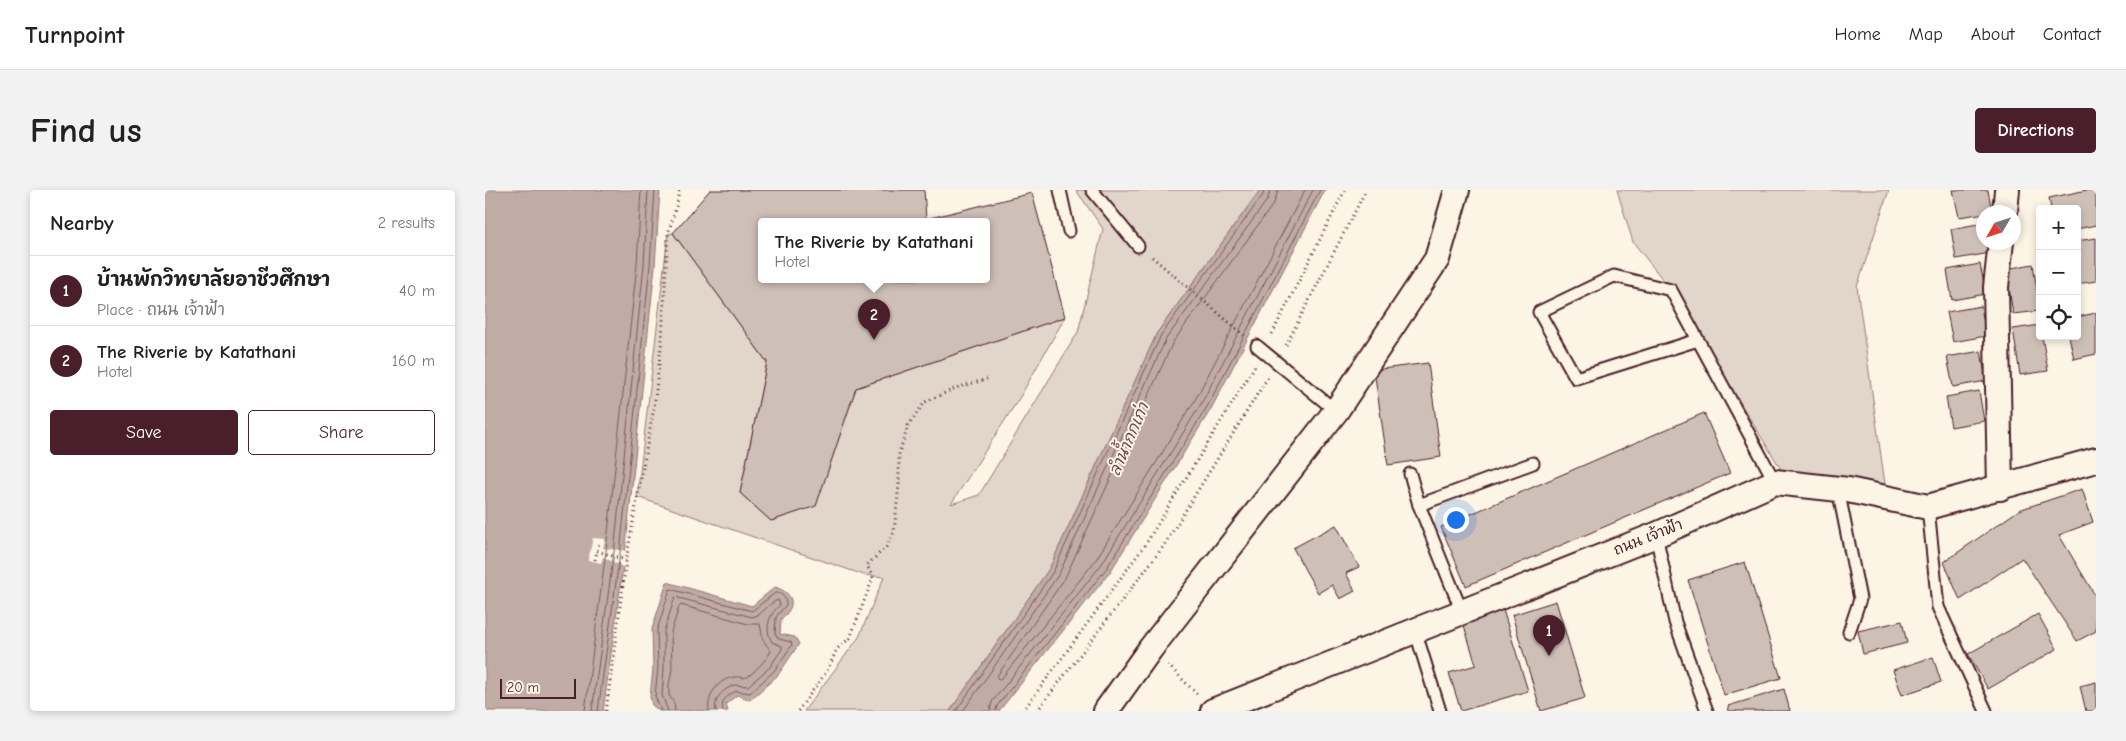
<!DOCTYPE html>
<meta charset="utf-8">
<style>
:root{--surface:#fff;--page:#f2f2f2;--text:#222;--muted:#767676;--line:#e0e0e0;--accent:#4a1f2b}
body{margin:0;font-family:"Comic Neue","Playpen Sans Thai",sans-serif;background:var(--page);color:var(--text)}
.controls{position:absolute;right:15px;top:15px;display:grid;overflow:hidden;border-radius:5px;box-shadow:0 2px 8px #0003}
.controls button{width:45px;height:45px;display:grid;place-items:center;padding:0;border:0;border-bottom:1px solid var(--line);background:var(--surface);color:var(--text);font:25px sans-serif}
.compass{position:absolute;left:1491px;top:15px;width:45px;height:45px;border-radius:50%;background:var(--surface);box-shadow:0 2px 8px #0003;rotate:231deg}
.scale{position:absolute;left:15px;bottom:12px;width:76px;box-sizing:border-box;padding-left:5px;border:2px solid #4a1f2b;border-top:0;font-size:14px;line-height:18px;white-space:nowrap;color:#4a1f2b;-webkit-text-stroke:4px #fcf5e5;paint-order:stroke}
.you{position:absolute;left:970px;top:329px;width:18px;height:18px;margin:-12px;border:4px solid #fff;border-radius:50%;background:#1a73e8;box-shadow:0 0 0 8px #1a73e833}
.badge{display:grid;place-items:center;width:32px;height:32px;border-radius:50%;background:var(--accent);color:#fff;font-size:16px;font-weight:700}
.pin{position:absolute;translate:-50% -41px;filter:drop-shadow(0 1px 2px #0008)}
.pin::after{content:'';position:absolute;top:26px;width:18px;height:15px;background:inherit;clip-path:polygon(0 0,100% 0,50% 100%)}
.popup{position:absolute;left:273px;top:28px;width:232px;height:65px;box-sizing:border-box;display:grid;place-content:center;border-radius:5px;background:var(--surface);filter:drop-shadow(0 1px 4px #0005);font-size:16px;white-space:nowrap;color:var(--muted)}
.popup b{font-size:19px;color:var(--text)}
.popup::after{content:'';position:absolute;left:50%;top:100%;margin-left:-10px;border:10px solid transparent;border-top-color:var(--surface)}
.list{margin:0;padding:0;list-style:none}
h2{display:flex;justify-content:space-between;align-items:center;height:65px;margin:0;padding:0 20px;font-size:21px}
h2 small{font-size:16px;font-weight:400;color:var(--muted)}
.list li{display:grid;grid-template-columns:32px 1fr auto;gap:15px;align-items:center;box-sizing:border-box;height:70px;padding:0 20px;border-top:1px solid var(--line)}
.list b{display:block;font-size:19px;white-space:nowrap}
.list p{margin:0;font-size:16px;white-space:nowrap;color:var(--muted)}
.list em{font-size:16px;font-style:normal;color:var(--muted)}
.actions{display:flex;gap:10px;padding:15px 20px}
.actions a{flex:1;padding:11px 0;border:1px solid var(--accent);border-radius:5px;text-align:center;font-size:18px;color:var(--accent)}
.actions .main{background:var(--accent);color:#fff}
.icon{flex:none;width:28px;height:28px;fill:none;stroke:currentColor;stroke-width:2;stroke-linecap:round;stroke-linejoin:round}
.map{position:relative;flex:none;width:1611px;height:521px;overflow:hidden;border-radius:5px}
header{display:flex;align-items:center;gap:30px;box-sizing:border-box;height:70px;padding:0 25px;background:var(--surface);border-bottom:1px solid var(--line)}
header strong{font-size:24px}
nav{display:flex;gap:28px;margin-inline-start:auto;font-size:18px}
.intro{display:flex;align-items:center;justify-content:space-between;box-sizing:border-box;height:120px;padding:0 30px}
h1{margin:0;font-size:35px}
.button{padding:12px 22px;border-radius:5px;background:var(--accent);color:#fff;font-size:18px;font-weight:700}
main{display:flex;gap:30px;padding:0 30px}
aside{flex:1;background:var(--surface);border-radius:5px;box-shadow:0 2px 8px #0003}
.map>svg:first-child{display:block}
.green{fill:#e2d5ca;stroke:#967a7a}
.water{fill:#c0aca5;stroke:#917474}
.pier{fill:#fcf5e5}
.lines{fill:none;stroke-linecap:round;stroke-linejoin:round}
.shore{stroke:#79575c;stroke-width:1}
.building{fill:#cfc0b7;stroke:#4a1f2b;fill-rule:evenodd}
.service-casing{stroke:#4a1f2b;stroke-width:15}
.minor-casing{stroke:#4a1f2b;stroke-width:28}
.path{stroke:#4a1f2b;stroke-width:3;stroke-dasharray:1 4;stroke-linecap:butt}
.service{stroke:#fcf5e5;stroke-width:11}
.minor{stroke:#fcf5e5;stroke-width:24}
.labels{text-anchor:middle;stroke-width:4;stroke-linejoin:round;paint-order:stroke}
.street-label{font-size:15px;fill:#4a1f2b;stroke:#fcf5e5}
.water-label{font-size:16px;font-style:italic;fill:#6d4950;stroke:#fcf5e5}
</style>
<header>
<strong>Turnpoint</strong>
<nav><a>Home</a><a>Map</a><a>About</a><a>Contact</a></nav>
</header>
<div class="intro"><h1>Find us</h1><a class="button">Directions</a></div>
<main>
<aside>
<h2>Nearby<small>2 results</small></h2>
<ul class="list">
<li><span class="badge">1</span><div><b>บ้านพักวิทยาลัยอาชีวศึกษา</b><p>Place · ถนน เจ้าฟ้า</p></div><em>40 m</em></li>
<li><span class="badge">2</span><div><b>The Riverie by Katathani</b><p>Hotel</p></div><em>160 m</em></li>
</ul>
<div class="actions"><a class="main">Save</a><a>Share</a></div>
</aside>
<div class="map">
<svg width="1611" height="521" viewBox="0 0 1611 521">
<rect width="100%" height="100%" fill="#fcf5e5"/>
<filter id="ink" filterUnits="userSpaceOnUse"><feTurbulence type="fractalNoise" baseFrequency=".02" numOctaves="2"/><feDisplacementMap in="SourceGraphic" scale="10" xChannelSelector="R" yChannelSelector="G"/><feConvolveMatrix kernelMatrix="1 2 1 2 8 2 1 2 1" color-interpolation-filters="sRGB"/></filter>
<g filter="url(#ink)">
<g class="green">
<path d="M591,0H775L672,143L564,379L465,521H319L374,447L399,387L379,385L152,307L183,44L188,43L282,172L255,303L286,331L331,315L371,198L580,127L535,207L466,314L494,305L593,142L618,39Z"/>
<path d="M1132,0H1404L1372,97L1402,308L1299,284L1186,100L1148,52Z"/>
</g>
<g class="water">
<path d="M0,0H175L170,76L140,363L118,521H0Z"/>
<path d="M775,0H840L726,219L625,382L514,521H465L564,379L672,143Z"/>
<path d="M182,392L267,416L290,397C309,403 312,416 296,429L295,444L310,447L314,454L293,485L265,510L252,505L241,514L243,521H174L167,515L165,507L168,478L167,439Z"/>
</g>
<path class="pier" d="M108,348L120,349L118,358L143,361L140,378L118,367L116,373L103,370Z"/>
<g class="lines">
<g class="shore">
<path d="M793,0L789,13L688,152L580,388L512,486L513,489H516L610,371L710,210L820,0"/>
<path d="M100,521L121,361L152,74L156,0"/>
<path d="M107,521L129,362L159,75L163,0"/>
<path d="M113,521L135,363L165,75L170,0"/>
<path d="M176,521L170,506L173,478L172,440L185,399L267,421L290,403C298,403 301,408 301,415L291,427L290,444L294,449L306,452L307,455L289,481L265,503L251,501C242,506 235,510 238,521"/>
<path d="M183,521L177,505L179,479V441L190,407L267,427C278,425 283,413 293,410L295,415C284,424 279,439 287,452L297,456V459L285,477L263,496L249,495C238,500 228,508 231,521"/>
<path d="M190,521L189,513L184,505V495L187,479L186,442L194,417L196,415L263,434H275L278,450L286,461C283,468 269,483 262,487C259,489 254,486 250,487C234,488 221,506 224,521"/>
<path d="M471,521L568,382L676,145L778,5L779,0"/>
<path d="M478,521L574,384L681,149L783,9L785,0"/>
<path d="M505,521L507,512L616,375L716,214L828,0"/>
<path d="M511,521L512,516L621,379L722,217L835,0"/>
</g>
</g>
<g class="building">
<path d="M225,0H439L441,29L547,3L580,127L371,198L331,316L286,331L255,303L282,172L188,43ZM276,31H502V89H276Z"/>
<path d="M1468,0H1503L1507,22L1474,27Z"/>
<path d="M1602,0H1611V35L1592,39V19H1566L1564,8Z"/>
<path d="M1498,33V52H1503L1505,63L1471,69L1466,39Z"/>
<path d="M1611,48V91L1592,94V51Z"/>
<path d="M1495,74L1501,104L1467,110L1462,80Z"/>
<path d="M1548,74L1555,121L1528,124L1521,79Z"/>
<path d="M1496,116L1501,146L1468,152L1462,122Z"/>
<path d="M1611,123V164L1589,169L1584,146H1592V127Z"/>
<path d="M1555,135V146H1557L1563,181L1535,185L1528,139Z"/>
<path d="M1496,161L1501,191L1468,197L1462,167Z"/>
<path d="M943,173L956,267L903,275L889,180Z"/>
<path d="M1494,201L1499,231L1466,237L1461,207Z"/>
<path d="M1219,223L1245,283L981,396L956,337Z"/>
<path d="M1597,299L1608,332L1574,345L1611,407V441L1592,451L1537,368L1475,410L1459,372L1534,320Z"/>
<path d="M851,335L874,377L861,383L870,401L855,409L847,395L833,403L808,358Z"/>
<path d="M1260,372L1296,488L1239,505L1203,390Z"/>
<path d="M1071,411L1100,508L1056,521L1027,425Z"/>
<path d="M1018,420L1043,501L976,521L964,483L991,475L978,432Z"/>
<path d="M1553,424L1572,459L1503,499L1483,464Z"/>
<path d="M1417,431L1422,453L1378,464L1373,441Z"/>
<path d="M1448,467L1456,492L1417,505L1408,480Z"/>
<path d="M1611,492V521H1601L1595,496Z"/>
<path d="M1299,499L1305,521H1244L1243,516Z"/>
</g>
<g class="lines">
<defs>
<g id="service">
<path d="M575,0L584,41"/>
<path d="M607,0L653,56"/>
<path d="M1213,150L1091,188L1054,122L1129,86L1186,100L1290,292"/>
<path d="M772,156L851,221"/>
<path d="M925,284L934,315L977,422"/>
<path d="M1353,299L1375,409L1364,442"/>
<path d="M934,315L1048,273"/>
<path d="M1443,317L1453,417L1501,521"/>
<path d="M1171,345L1190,432L1222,521"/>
<path d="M930,440L955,521"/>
</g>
<g id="minor">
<path d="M1520,22L1522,0"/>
<path d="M1515,298L1511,97L1516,52"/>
<path d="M621,521L666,458L851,221L952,69L972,0"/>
<path d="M728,521L1171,345L1290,292L1363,300L1443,317L1611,270"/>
</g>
</defs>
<use href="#service" class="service-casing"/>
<use href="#minor" class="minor-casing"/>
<g class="path">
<path d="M667,67L759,145"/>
<path d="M787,144L860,0"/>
<path d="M801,155L881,0"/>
<path d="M112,361L141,370"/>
<path d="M110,370L114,353"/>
<path d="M683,475L712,504"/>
<path d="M121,521L142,365L169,217L177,148L183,44L192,14L194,0"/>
<path d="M313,521L342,481L352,459L365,448L388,388L382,375L401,357L409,342L414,294V263L423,236L440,212L471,198L502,189"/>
<path d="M538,521L660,355L770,176"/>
<path d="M552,521L678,357L783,187"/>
</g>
<use href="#service" class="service"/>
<use href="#minor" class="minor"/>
</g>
</g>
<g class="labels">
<g class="street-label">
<text transform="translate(1163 347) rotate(-22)" y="5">ถนน เจ้าฟ้า</text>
</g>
<g class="water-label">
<text transform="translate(643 249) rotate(-67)" y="6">ลำน้ำกกเก่า</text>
</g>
</g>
</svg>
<div class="controls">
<button>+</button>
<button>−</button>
<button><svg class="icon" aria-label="locate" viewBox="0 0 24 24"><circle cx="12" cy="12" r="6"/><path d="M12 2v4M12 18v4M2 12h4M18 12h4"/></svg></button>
</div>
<svg class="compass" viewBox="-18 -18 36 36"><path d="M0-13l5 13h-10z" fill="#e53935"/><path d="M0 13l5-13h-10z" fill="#767676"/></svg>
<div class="scale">20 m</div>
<div class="you"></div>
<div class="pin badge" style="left:1064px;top:466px">1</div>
<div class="pin badge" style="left:389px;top:150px">2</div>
<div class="popup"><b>The Riverie by Katathani</b>Hotel</div>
</div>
</main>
